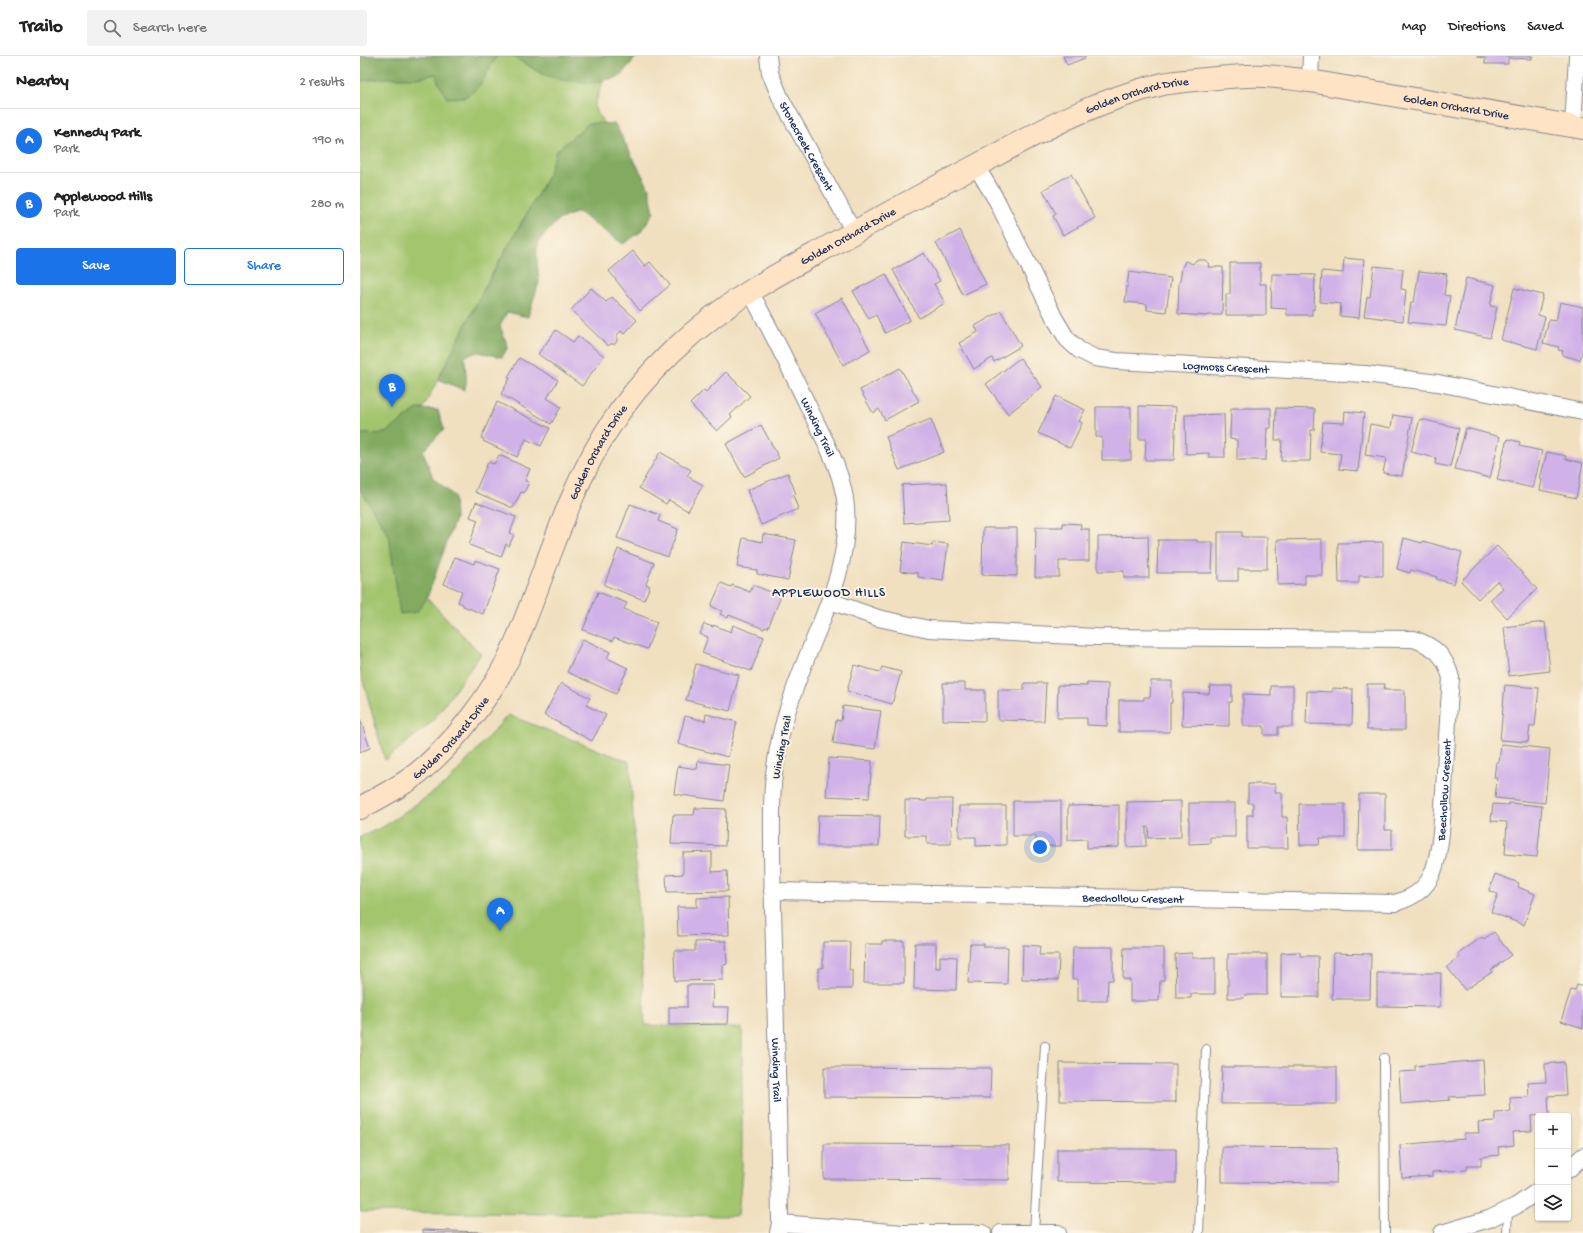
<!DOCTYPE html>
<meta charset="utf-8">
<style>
:root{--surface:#fff;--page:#f2f2f2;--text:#222;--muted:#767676;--line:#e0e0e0;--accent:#1a73e8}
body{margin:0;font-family:"Gochi Hand",sans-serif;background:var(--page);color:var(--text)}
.controls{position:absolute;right:12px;bottom:12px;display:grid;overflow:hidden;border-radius:4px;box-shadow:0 1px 3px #0004}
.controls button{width:36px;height:36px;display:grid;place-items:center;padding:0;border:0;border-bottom:1px solid var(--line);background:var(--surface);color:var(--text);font:20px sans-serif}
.you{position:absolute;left:680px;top:791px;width:14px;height:14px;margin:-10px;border:3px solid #fff;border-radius:50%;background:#1a73e8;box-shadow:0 0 0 6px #1a73e833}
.badge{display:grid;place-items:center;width:26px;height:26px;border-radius:50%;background:var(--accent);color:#fff;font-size:13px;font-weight:700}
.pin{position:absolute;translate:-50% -33px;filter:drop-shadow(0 1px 2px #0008)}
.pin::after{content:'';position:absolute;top:21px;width:14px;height:12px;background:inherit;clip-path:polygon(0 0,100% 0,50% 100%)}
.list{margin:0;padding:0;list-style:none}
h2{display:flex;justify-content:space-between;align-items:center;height:52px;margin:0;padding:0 16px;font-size:17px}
h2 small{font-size:13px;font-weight:400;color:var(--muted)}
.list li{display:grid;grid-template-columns:26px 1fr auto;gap:12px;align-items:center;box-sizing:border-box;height:64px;padding:0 16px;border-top:1px solid var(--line)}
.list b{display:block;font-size:15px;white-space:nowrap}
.list p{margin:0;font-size:13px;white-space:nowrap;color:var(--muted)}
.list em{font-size:13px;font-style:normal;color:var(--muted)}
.actions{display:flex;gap:8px;padding:12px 16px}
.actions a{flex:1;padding:9px 0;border:1px solid var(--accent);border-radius:4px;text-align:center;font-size:14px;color:var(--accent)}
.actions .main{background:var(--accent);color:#fff}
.icon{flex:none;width:22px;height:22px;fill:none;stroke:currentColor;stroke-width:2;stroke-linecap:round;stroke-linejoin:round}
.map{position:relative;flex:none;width:1223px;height:1177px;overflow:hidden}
header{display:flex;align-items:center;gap:24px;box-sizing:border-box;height:56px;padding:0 20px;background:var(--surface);border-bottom:1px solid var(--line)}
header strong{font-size:19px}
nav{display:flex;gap:22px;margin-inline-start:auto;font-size:14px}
.search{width:280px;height:36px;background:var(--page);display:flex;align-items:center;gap:10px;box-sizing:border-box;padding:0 14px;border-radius:4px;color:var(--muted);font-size:15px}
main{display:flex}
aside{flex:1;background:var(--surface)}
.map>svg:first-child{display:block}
.green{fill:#a3c56e;stroke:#5f7a66}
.forest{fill:#82aa61;stroke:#4e6c60}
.building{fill:#d0b1e8}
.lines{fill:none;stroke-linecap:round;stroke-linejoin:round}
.lane-casing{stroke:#86888f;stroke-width:10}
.street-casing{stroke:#86888f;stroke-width:18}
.secondary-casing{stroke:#86888f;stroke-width:24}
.lane{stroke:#fff;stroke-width:8}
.street{stroke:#fff;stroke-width:16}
.secondary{stroke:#fee4c5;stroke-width:22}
.labels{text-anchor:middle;stroke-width:4;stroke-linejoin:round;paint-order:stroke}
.street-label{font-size:12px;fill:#1b2f5e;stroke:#fcf5e5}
.neighbourhood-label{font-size:13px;letter-spacing:1px;fill:#1b2f5e;stroke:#fcf5e5}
</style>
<header>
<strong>Trailo</strong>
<div class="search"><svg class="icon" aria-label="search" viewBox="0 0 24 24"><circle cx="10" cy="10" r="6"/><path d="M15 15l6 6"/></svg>Search here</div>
<nav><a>Map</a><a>Directions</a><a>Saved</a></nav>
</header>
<main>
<aside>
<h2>Nearby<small>2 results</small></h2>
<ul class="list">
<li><span class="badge">A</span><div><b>Kennedy Park</b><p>Park</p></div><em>190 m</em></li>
<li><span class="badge">B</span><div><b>Applewood Hills</b><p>Park</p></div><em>280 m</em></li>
</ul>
<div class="actions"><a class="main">Save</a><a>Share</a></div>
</aside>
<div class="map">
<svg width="1223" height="1177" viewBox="0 0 1223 1177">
<rect width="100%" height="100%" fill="#fcf5e5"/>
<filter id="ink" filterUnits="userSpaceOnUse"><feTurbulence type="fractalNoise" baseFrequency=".025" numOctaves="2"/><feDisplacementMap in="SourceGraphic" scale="8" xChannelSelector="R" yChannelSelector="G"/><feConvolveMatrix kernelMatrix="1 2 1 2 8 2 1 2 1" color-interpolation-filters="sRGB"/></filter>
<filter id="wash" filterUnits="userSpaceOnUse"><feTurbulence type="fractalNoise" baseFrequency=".012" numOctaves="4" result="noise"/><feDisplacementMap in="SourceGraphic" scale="16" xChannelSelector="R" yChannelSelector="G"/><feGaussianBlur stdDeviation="0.9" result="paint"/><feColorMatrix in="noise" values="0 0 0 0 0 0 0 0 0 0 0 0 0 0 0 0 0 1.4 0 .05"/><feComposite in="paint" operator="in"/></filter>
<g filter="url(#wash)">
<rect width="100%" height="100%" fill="#f0e0c0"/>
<g class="green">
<path d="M0,0H252L234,51L271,113L187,122L126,229L50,378L39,513L121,598L72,666L25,704L0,614Z"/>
<path d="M148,659L270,706L285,969L382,972V1115L378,1160L0,1156V781L23,771L88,726Z"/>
</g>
<g class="forest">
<path d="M0,0H137C129,12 119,38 103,41C98,42 92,41 87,42L78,26L76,18L58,22H28L0,25Z"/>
<path d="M152,0H277L259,21L231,27L202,24L182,18Z"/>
<path d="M229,67L255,68L289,132L294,156L282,175L263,188L218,156L198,164L177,187V207L179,226L168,261L147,256L140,270L148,291L142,301L118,296L105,300C104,310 109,325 104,334L78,323L126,229L187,122L196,95Z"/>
<path d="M57,353L78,354L84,373L63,395L73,422L94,440L95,463L67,542L57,556L40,558L29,480L0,433V378L26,377Z"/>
</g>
<g id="blocks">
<g class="building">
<path d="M703,0H725V2L707,9Z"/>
<path d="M1117,0H1172V3L1148,2V8H1125V2L1117,1Z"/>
<path d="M711,118L735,162L703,179L693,160L696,158L683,134Z"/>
<path d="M600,174L626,228L603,239L576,187Z"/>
<path d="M273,195L285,210L290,206L310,229L280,255L249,215Z"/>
<path d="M564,197L580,225L574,228L585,247L559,262L533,214Z"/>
<path d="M984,202L1004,204L999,262L980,260L981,248L960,246L962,215L983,217Z"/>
<path d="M836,204H845L849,208L848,211H863L862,259H847V260L818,258L819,226L820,225L822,212L825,205L833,208Z"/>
<path d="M870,207H900V228H906V259H866V238H870Z"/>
<path d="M1014,210L1043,213L1041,233L1046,234L1043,265L1004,260L1007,241H1010Z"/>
<path d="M1059,215L1087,218L1084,239L1090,240L1086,270L1048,266L1051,246H1054Z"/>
<path d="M769,216L811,222L806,256L787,254V248L765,246Z"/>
<path d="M526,218L550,264L525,277L516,259L509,263L493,235Z"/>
<path d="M912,218L955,219L954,254L952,253V259H927V253L911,252Z"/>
<path d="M1106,222L1135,229L1130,250L1137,251L1130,282L1095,274Z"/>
<path d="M231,232L246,246L252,241L277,264L264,278L261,275L257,279V285L255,288H250L248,290L211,254Z"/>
<path d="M1154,232L1183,239L1178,259L1185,261L1177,293L1141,284Z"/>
<path d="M482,242L510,294L483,309L455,257Z"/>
<path d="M1200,246L1223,251V292L1220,304L1202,299L1203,295L1198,294L1199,291L1183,287L1189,264L1196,265Z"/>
<path d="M641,255L661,290L634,306L632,302L614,313L599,287L618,276L615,270Z"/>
<path d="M196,274L213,286L218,280L244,300L222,330L178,298Z"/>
<path d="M159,302L198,324L187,342L201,351L191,368L141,338L150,322L148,321Z"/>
<path d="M660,302L682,331L648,358L626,328Z"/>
<path d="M540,312L559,345L525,364L519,353L513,357L500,334Z"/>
<path d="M366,316L390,340L370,359L372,361L357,375L330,348L344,334L346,336Z"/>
<path d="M696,340L725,354L719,365L722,367L710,392L678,377Z"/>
<path d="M137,346L190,372L181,390L166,383L157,401L123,385L124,383L121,382Z"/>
<path d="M779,350L816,351L814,404H785L786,383H779Z"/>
<path d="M736,351H771V404H742V381H736Z"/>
<path d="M871,352H911V372H907L906,404H877V384L870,383Z"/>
<path d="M916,352L955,353L954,374H951L950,405H921L922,384H915Z"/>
<path d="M985,355L1004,357L998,415L979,413L981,398L960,396L963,366L984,367Z"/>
<path d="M864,358L865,401H849V397L826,398L825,359Z"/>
<path d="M1033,359L1052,362L1042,420L1023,417L1026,402L1005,399L1010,368L1031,372Z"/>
<path d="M571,363L584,396L539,414L526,381Z"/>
<path d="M1060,363L1099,372L1090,411L1075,408L1076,402L1051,396Z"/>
<path d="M401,369L419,402L384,421L366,388Z"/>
<path d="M1106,372L1140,381L1130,422L1095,413Z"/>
<path d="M1148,383L1160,386L1159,390L1182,395L1173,432L1137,424L1146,386H1147Z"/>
<path d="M300,396L331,414L327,420L343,429L328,455L309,444L306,448L279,432Z"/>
<path d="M1187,396L1206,400L1205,403L1223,407L1216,442L1180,434L1182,424L1180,423Z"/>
<path d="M139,399L170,413L165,425L169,426L164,437L161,436L153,452L115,436L128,406L134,408Z"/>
<path d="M428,417L436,438L433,439L438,453L401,469L387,434Z"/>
<path d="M587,427L589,464L544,467L542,429Z"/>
<path d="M116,446L156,461L150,477L154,479L149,490L146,488L141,501L109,489L118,464L110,461Z"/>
<path d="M270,448L300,459L298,465L318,473L308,501L257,482Z"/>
<path d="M703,467L721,468L720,473H729V505H699V521H675L676,471H703Z"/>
<path d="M623,472H657V520L622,519Z"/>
<path d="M858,476H882V481H907V513H878V525H858Z"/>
<path d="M403,478L436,484L428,524L397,518V514L377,511L383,482L402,486Z"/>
<path d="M788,480L789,522H764V515H738V481Z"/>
<path d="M1044,482L1062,487L1063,485L1102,496L1094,528L1076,523L1077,521L1051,514L1050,517L1037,513Z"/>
<path d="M962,483V519H945V528L918,529L917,484Z"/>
<path d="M798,484H837V486H853L852,517H797Z"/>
<path d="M544,486L572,490L573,486L588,488L583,525L558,521V517L540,515Z"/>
<path d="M1023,486V520H999V527H979L978,487Z"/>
<path d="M1137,490L1177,533L1147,562L1130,544L1143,532L1137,525L1118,543L1101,525Z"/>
<path d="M258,493L294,507L286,528L290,530L284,544L244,529Z"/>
<path d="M95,501L114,508L115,504L140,513L123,558L103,550V548L98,546L102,535L84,528Z"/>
<path d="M361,527L371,531L372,529L390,536L393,529L421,540L408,572L405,571L404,573L369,559L368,562L360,558L362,555L351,550Z"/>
<path d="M238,536L267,547L264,553L297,566L287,593L254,581L253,585L223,574Z"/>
<path d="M1185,566L1190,615L1149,620L1144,571Z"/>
<path d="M344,568L353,571V569L371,576L373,569L404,581L391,615L342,597L348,581L340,578Z"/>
<path d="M223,583L250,596L247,602L268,612L256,638L207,616Z"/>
<path d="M336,608L379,619L370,655L326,644Z"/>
<path d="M494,609L520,616L522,611L541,616L532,648L487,635Z"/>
<path d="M791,625H812V647H810V676H759V644H784V641H790Z"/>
<path d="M201,627L230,642L226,649L246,659L232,685L184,659Z"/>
<path d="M583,627H605V634H625V665L583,664Z"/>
<path d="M664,627H686L684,665L638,664V634H664Z"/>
<path d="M727,627L748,628L747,670L727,669V662H697L698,629L727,630Z"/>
<path d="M1007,628H1025L1024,634H1045V674H1007Z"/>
<path d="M1145,629L1179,632L1175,670H1170L1168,686L1140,684Z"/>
<path d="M850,630H872V646H869V670L822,669L823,637L849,638Z"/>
<path d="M911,630H933V671H918V679H904V670H883V638L911,639Z"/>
<path d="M972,632L993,633L992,669L946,668L947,635L972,636Z"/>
<path d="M483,650L521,655L515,693L473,687L476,664L481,665Z"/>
<path d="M346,658L377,666L368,701L318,688L325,660L345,665Z"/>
<path d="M0,663L10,692L0,696Z"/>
<path d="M1141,688L1190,693L1185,747L1135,742L1137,722H1134L1136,706H1139Z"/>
<path d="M469,702L512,705L509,742L466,740Z"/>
<path d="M338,705L369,709L364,745L314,738L318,710L337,713Z"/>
<path d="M888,728H915V736H922V761H927L928,792H887V759H893V747H888Z"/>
<path d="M999,738H1025V774H1032V794H998Z"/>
<path d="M567,743H592L591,788H567V780H545V744L567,745Z"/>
<path d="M653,745H701V790H676V780H653Z"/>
<path d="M821,745V781L788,782L789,772L786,771V790L767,791V746Z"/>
<path d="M829,747H875V781H850V787L829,788Z"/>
<path d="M1149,747L1182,750L1177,801L1145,798L1147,766L1131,765L1133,748L1148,749Z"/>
<path d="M939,748H985V782H960L959,789H940Z"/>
<path d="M759,749V791L727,792V783L708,784V750Z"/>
<path d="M599,750H646V789L616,790V781H599Z"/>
<path d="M335,752L366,753L365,790L311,788L313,759H334Z"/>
<path d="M458,759L520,760L519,790H457Z"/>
<path d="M352,796V816L367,815L368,835L307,836L306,819L323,818V797Z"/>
<path d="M1135,818L1159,827L1158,831L1175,838L1164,869L1131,856L1138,838L1129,835Z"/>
<path d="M368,841L369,879L318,880L317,851H337V842Z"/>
<path d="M1134,876L1151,899L1131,914L1132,916L1105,934L1087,911L1100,901L1098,898L1122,881L1124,883Z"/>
<path d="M366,885L367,908L363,909V924L315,925L314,895H335V886Z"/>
<path d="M522,885H544V927H504L505,888H522Z"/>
<path d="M463,886H490L489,914H492V933H459V912H463Z"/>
<path d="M555,887H576V912H580V900L597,901L596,934L554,933Z"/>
<path d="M610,888H624V891H648L647,928L608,927Z"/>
<path d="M663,889L680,890L679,899H699L698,924L662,923Z"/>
<path d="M713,891H753V924H748L747,945H718V923H712Z"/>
<path d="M764,892H804V924L800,925L799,945H770V924L763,923Z"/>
<path d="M940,896V900H958L959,941H921V897Z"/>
<path d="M832,897V902L855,901V938H831V942H816L815,898Z"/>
<path d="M973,897L1011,898L1010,943H972Z"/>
<path d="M868,898H907V939H885L884,942H868Z"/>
<path d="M1017,917H1081L1080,951L1017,950Z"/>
<path d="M327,929H353L352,951H369L368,968L309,969V951H327Z"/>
<path d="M1217,929L1223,931V972L1201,965L1211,934L1215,935Z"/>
<path d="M1123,1004L1125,1039L1089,1041L1090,1044L1041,1048L1039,1016L1055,1015V1010Z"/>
<path d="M1204,1006L1206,1039L1188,1040L1189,1059L1171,1060L1172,1075L1153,1076L1154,1089L1138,1091L1139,1099L1121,1101V1110H1107V1114L1072,1116V1120L1042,1122L1040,1089L1104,1083V1077H1119L1118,1066L1135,1065V1057L1151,1056L1150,1042L1169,1041L1168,1027L1186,1026L1185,1008Z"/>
<path d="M700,1007L816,1008V1046L700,1045Z"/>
<path d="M464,1011L631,1012L630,1042L464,1041Z"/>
<path d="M862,1011H977V1048H861Z"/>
<path d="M464,1088L649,1089V1124L464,1123Z"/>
<path d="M862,1091L977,1092L976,1127L862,1126Z"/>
<path d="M697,1093H816V1127L697,1126Z"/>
<path d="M63,1174L123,1176V1177H63Z"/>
</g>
</g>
</g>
<g filter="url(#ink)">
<use href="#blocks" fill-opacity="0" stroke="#86888f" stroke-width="1"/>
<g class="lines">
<defs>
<g id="lane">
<path d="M1024,1002L1025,1177"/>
<path d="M674,1176L685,990"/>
<path d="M839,1177L846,993"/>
<path d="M1147,1177L1148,1153"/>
</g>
<g id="street">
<path id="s1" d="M408,0L410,17L421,43L494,176"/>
<path d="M950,25L951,0"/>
<path d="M1213,71L1217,0"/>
<path id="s2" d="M616,110L637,145L695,263L707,283L719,294L735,302L756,305L1005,318L1078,327L1223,356"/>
<path id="s3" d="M390,235C411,275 432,316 451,356C466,387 483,417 486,451C491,519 452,578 432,641C424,663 418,688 415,711C411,735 412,760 412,784C412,819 413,855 414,890C416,982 419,1074 420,1167L418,1177"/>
<path id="s4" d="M412,835L1035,847C1052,842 1066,834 1073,816C1082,790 1082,761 1084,735C1086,697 1088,660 1091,622C1085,599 1075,591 1054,583L736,581L569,573L518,562L470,545"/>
<path d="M1208,1114L1223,1100"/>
<path d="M420,1167L543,1177H623"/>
<path d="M641,1177H698"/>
<path d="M1082,1177L1129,1163L1156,1150L1178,1135"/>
</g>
<g id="secondary">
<path id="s5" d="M0,752C17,743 34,734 50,723C92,692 135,636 155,588C186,517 205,442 246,376C283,317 337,267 397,231C419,217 442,205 464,193C507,169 550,145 593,122C662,86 726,46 803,28C813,26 824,25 835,24C858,22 882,19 905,20C920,21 935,23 950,25L1223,72"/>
</g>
</defs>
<use href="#lane" class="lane-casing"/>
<use href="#street" class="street-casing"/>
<use href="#secondary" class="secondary-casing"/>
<use href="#lane" class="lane"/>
<use href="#street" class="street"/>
<use href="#secondary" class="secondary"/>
</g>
</g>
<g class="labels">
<g class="street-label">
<text dy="4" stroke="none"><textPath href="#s5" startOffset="1100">Golden Orchard Drive</textPath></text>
<text dy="4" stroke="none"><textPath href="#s5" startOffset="1424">Golden Orchard Drive</textPath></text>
<text dy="4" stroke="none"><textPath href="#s1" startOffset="99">Stonecreek Crescent</textPath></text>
<text dy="4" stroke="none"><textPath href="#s5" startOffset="777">Golden Orchard Drive</textPath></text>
<text dy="4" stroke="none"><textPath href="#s2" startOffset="361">Logmoss Crescent</textPath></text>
<text dy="4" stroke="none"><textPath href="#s3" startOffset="152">Winding Trail</textPath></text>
<text dy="4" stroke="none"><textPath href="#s5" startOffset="440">Golden Orchard Drive</textPath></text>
<text dy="4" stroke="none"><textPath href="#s5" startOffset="116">Golden Orchard Drive</textPath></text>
<text transform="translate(421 691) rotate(-79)" y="4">Winding Trail</text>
<text dy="4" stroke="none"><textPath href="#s4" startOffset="757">Beechollow Crescent</textPath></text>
<text dy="4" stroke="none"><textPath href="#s4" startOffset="361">Beechollow Crescent</textPath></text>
<text dy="4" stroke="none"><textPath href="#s3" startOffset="812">Winding Trail</textPath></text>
</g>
<g class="neighbourhood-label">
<text x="469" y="540">APPLEWOOD HILLS</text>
</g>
</g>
</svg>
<div class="controls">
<button>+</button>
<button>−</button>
<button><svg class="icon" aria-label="layers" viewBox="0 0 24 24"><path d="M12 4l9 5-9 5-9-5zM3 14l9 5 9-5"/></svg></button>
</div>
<div class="you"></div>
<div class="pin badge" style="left:140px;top:875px">A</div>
<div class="pin badge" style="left:32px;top:351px">B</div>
</div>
</main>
